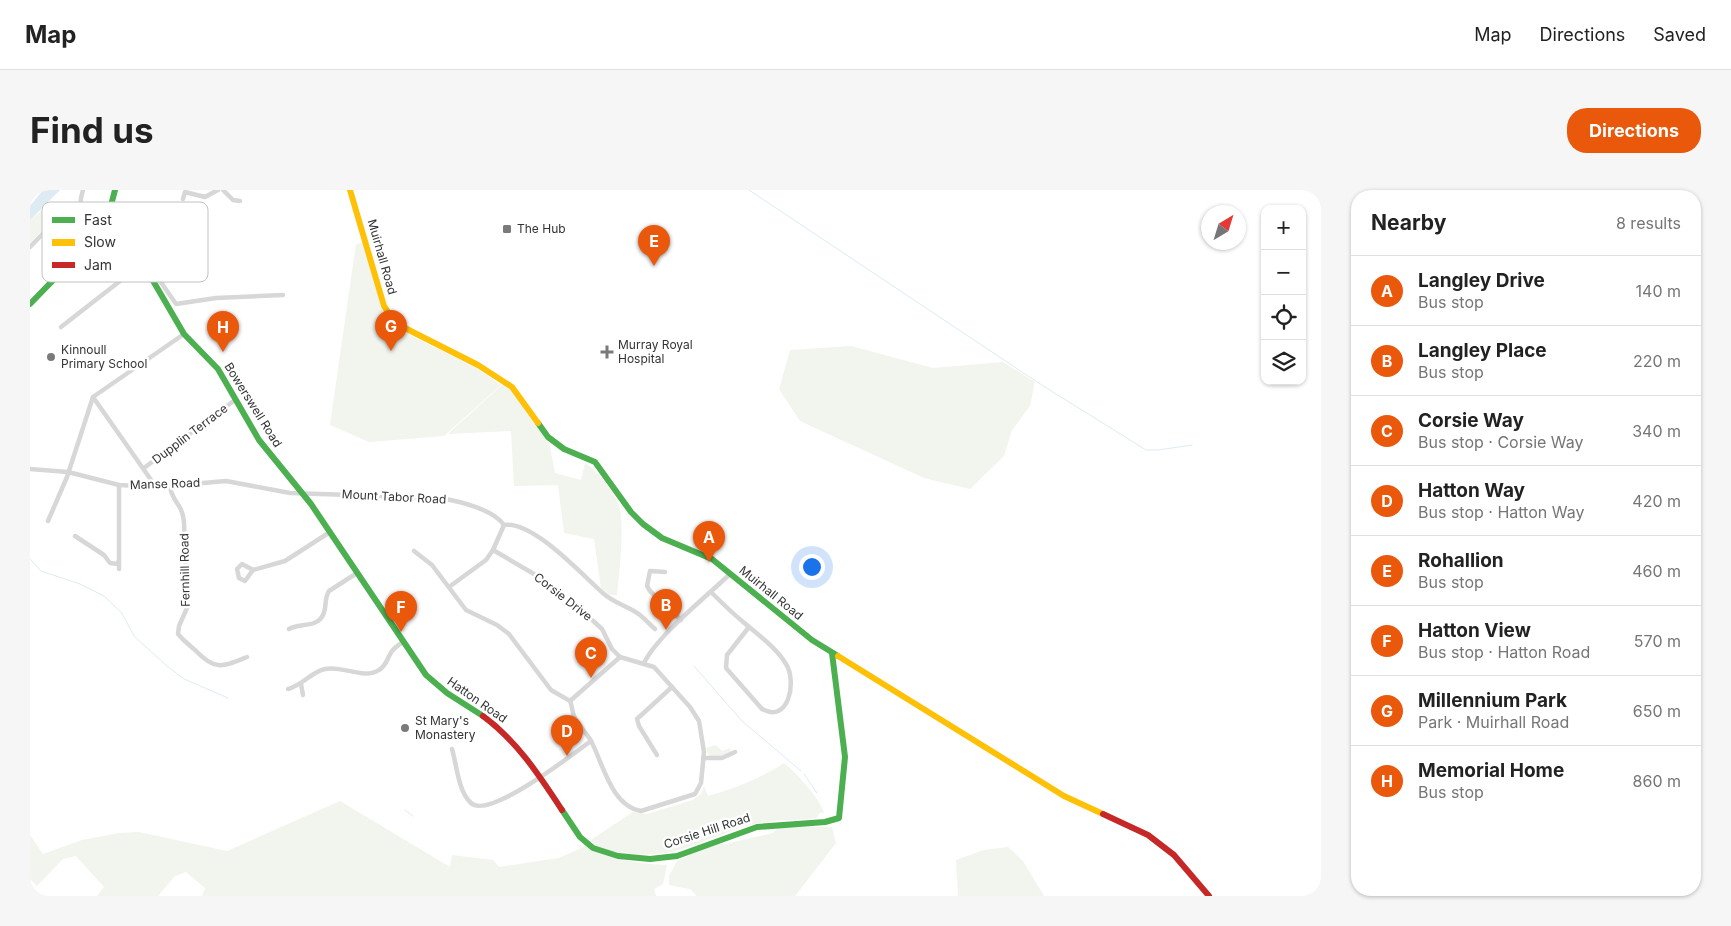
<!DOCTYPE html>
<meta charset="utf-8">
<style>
:root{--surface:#fff;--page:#f6f6f6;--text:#222;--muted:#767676;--line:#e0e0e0;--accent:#ea580c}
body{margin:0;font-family:Inter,sans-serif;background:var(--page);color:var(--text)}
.controls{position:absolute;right:15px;top:15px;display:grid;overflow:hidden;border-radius:10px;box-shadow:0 1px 4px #0004}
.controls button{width:45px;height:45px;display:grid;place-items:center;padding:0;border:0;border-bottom:1px solid var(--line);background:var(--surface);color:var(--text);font:25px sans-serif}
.compass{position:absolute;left:1171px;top:15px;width:45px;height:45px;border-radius:50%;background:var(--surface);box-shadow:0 1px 4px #0004;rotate:38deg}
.you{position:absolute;left:781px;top:376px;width:18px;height:18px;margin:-12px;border:4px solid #fff;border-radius:50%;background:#1a73e8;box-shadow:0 0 0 8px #1a73e833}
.badge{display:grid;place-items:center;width:32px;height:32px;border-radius:50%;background:var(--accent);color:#fff;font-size:16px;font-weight:700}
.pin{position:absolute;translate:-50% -41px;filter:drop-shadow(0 1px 2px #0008)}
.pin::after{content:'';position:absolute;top:26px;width:18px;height:15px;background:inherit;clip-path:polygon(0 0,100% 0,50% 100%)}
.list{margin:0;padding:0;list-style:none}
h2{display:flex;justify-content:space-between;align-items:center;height:65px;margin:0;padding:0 20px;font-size:21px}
h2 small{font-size:16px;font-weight:400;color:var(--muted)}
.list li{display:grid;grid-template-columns:32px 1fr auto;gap:15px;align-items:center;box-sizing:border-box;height:70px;padding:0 20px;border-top:1px solid var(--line)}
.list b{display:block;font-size:19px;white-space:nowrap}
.list p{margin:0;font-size:16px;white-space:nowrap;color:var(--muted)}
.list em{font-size:16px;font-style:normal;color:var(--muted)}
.icon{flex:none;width:28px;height:28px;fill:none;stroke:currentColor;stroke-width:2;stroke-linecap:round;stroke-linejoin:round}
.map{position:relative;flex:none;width:1291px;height:706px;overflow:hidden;border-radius:20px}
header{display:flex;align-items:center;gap:30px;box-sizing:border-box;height:70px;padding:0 25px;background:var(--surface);border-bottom:1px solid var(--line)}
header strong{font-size:24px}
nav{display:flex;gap:28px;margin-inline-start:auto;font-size:18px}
.intro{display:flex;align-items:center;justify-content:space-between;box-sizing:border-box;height:120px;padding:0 30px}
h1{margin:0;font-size:35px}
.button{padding:12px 22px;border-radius:20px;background:var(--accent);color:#fff;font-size:18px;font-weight:700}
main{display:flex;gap:30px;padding:0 30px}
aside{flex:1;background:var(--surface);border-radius:20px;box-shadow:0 1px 4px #0004}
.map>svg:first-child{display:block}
.green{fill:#f1f5ed}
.water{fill:#ddebf3}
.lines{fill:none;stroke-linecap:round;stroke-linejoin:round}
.stream{stroke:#ddebf3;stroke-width:1}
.street{stroke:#d7d7d7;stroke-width:4.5}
.fast{stroke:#4caf50;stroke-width:6}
.slow{stroke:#ffc107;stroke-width:6}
.jam{stroke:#c62828;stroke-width:6}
.poi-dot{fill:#7a7a7a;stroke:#fff;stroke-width:2}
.labels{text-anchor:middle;stroke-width:5;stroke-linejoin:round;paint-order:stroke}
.poi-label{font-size:12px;fill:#333;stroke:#fff;text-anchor:start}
.street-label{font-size:12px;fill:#333;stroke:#fff}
.key{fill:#fff;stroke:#c2c2c2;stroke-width:1}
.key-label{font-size:14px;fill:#333}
</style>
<header>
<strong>Map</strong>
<nav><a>Map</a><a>Directions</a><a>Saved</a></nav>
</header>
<div class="intro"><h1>Find us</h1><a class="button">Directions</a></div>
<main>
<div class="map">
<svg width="1291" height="706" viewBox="0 0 1291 706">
<rect width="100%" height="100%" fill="#fff"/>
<g class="green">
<path d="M14,18L18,34L0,53V30Z"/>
<path d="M333,53L351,117L358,130L381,146L441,175L471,195L414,246L339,252L300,235L326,54Z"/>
<path d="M821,156L903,178L973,172L1005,192L1000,216L982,240L974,266L940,299L894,288L770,231L749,199L760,160Z"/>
<path d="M474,193L482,197L518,247L525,283L551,290L555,273C566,279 585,303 589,315C595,338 589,382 587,405H580L571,398L564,349L534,343L528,295L484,296L481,241L418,244Z"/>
<path d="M686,555L692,561L700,558L701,562L691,567L679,566L676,558Z"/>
<path d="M754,573C765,582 790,608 794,623H789L787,628C768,630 748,630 729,633C701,638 676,652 649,660C626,667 577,667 559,651L603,622L617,624L663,610L671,604L674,596L678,606C705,598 730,589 754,573Z"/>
<path d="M310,611L420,677L422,665L463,670L469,677L529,668L558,655C582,670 610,674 637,675L633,694L624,699L626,706H172L175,698L156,682L145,686L128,706H67L74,697L46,666L33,669L7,696L0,689V645L13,664L52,650L89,643L109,642L197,661Z"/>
<path d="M763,636L802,637L806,653L765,706H667L660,699L639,695V686L647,671L685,653L695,654L743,643L747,638Z"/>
<path d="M978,657L993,671L1014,706H928L926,670L954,660Z"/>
</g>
<path class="water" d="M13,0H30L0,30V16Z"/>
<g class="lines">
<g class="stream">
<path d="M719,0L1007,192L1116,260H1128L1162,255"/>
<path d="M0,369L11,381L50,394L74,406L92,423L104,446L137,476L154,489L198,508"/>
<path d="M664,476L712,531L771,581"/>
<path d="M774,584L787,603"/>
<path d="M375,620L383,626"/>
</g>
<g class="street">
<path d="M53,0C47,19 50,33 67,45"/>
<path d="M193,0L203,10L210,11"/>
<path d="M153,9L155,2L175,7L188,0"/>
<path d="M0,57L26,30"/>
<path d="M113,70L117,72L146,114L186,108L253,105"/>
<path d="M31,137L99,84L115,77"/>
<path d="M63,207L126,297"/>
<path d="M114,278L205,210"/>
<path d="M0,279L38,282L89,295L126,297L196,291L260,303L410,308C428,311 463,319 474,335C503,330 553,386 574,404C583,412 594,415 604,421C612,425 618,433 625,439"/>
<path d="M89,295V379"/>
<path d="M140,296C142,313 152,312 154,332L157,418L149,436L148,444C153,450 159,455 165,460C185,481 192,477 217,467"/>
<path d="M18,331L37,287L63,207L154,144"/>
<path d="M45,346L74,365L80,373L88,374L89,370"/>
<path d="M384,361L402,375L436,420L467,435L479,444L521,500L540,511C542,515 542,521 544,526C548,535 556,542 561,551C573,573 581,616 611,621L665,604L671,593L674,562L669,531L660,517L624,477L590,467L582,459L572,439L560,428L504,384L463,360"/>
<path d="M223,380L215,391L209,388L207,379L212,374L223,380L255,371L300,342"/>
<path d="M635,382L620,381L617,396L620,401L651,430"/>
<path d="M419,397L456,370L463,360L474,335"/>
<path d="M681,402C691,412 701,422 712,431C727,444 746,457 756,474C767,491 759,534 732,519L696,478L697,465L719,437"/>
<path d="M259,439C269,433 287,438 293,425C297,417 294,408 299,401L327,383"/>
<path d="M614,473C627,446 677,406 700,384"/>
<path d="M271,494L273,505"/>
<path d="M258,499C273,495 281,482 295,479C312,475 334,490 349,480C357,475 357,468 362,461C365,457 370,454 374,451"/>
<path d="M540,511L590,467"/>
<path d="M422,559C427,576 428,601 441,613C459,630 543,564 561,551"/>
<path d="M627,565L609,536L607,529L642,497"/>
<path d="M673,568H692L705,562"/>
</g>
<g class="fast">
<path d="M82,14L91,19L101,36L115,77L154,144L188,179L229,250L281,314L396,485L417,503L453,526"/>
<path d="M0,114L67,45L79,23L85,0"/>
<path d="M508,233L518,247L534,259L565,272L601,322L613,334L632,348L682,369L782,450L808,466"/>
<path d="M532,620L550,647L563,658L588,666L620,669L647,666L727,637L795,632L809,628L815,567L802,463"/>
</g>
<g class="slow">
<path d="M320,0L354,116L365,133L448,175L482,197L508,233"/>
<path d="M808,466L1034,606L1073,624"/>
</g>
<g class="jam">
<path d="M453,526C487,551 509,585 532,620"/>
<path d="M1073,624L1118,645L1144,665L1179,706"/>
</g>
</g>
<g class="poi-dot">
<rect x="472" y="34" width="10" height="10" rx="2.5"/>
<path d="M574.5 154.5h5v5h5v5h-5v5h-5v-5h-5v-5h5z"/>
<circle cx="21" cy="167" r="5"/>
<circle cx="375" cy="538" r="5"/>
</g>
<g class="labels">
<g class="poi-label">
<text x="487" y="43">The Hub</text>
<text x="588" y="159">Murray Royal<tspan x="588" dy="14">Hospital</tspan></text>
<text x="31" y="164">Kinnoull<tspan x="31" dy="14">Primary School</tspan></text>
<text x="385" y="535">St Mary's<tspan x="385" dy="14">Monastery</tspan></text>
</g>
<g class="street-label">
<text transform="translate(352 67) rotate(74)" y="4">Muirhall Road</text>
<text transform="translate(223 215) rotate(58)" y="4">Bowerswell Road</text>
<text transform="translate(160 244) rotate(-37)" y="4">Dupplin Terrace</text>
<text transform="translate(135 294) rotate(-2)" y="4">Manse Road</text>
<text transform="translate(364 307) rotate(3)" y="4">Mount Tabor Road</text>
<text transform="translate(155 380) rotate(-91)" y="4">Fernhill Road</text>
<text transform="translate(741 403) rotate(39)" y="4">Muirhall Road</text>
<text transform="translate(533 407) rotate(38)" y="4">Corsie Drive</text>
<text transform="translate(447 510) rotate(35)" y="4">Hatton Road</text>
<text transform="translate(677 641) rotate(-18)" y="4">Corsie Hill Road</text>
</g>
</g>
<rect x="12" y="12" width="166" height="80" rx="8" class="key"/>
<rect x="22" y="27" width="23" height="6" fill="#4caf50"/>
<rect x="22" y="49" width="23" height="7" fill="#ffc107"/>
<rect x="22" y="72" width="23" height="6" fill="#c62828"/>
<g class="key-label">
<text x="54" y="35">Fast</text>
<text x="54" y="57">Slow</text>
<text x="54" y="80">Jam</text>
</g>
</svg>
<div class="controls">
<button>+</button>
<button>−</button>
<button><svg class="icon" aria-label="locate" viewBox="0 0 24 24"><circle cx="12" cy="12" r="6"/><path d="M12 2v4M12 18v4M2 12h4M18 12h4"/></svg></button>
<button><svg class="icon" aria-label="layers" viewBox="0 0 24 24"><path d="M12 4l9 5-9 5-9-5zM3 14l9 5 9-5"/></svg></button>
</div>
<svg class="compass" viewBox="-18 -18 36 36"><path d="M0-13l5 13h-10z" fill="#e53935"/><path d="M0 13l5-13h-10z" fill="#767676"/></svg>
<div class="you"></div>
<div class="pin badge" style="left:679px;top:372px">A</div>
<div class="pin badge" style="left:636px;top:440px">B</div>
<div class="pin badge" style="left:561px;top:488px">C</div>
<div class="pin badge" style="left:537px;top:566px">D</div>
<div class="pin badge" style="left:624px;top:76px">E</div>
<div class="pin badge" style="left:371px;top:442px">F</div>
<div class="pin badge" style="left:361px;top:161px">G</div>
<div class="pin badge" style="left:193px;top:162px">H</div>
</div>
<aside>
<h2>Nearby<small>8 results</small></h2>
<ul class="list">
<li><span class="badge">A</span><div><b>Langley Drive</b><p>Bus stop</p></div><em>140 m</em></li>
<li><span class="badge">B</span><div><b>Langley Place</b><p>Bus stop</p></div><em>220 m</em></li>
<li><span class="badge">C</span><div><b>Corsie Way</b><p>Bus stop · Corsie Way</p></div><em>340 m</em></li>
<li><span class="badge">D</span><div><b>Hatton Way</b><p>Bus stop · Hatton Way</p></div><em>420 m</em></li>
<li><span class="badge">E</span><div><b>Rohallion</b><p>Bus stop</p></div><em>460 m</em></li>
<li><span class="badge">F</span><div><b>Hatton View</b><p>Bus stop · Hatton Road</p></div><em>570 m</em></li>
<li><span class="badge">G</span><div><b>Millennium Park</b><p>Park · Muirhall Road</p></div><em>650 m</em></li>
<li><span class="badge">H</span><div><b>Memorial Home</b><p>Bus stop</p></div><em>860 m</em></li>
</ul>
</aside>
</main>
